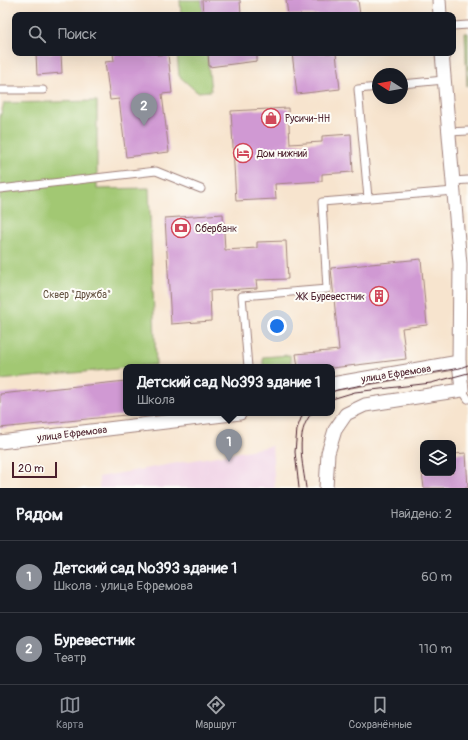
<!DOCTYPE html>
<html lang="ru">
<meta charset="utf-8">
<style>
:root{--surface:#171b24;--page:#20242c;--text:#f1f3f6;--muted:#9ea1a6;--line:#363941;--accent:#8c9099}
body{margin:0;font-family:Pangolin,sans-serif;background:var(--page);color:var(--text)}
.controls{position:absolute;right:12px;bottom:12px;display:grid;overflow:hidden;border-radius:8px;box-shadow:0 4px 16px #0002}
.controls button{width:36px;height:36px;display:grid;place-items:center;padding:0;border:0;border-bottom:1px solid var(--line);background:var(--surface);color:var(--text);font:20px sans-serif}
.compass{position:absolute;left:372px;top:68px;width:36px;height:36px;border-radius:50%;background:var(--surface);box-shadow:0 4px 16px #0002;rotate:281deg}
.scale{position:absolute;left:12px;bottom:10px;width:45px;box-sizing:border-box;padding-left:4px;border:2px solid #4a1f2b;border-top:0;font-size:11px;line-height:14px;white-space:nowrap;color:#4a1f2b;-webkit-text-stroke:3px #fdfcf7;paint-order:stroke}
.you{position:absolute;left:277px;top:326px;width:14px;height:14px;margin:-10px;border:3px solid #fff;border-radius:50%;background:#1a73e8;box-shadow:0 0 0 6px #1a73e833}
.badge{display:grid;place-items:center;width:26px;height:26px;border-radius:50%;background:var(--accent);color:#fff;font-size:13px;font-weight:700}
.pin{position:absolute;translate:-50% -33px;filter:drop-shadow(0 1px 2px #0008)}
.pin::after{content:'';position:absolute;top:21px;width:14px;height:12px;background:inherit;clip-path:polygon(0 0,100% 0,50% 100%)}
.popup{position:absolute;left:123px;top:364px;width:212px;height:52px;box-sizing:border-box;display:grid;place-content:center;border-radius:8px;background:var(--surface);filter:drop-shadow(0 1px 3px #0005);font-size:13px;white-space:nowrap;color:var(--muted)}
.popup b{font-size:15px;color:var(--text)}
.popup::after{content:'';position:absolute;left:50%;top:100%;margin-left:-8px;border:8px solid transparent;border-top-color:var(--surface)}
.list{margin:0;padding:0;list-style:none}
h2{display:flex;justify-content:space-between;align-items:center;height:52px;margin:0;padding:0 16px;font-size:17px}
h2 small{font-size:13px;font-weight:400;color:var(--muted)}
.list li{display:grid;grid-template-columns:26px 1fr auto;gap:12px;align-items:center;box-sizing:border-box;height:72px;padding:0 16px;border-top:1px solid var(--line)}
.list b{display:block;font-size:15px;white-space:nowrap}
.list p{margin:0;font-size:13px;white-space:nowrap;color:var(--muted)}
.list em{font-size:13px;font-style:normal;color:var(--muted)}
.icon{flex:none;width:22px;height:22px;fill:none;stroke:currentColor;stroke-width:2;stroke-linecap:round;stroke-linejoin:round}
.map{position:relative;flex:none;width:468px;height:488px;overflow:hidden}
.search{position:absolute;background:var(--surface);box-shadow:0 4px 16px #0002;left:12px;right:12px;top:12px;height:44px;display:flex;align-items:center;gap:10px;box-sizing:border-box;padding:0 14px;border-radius:8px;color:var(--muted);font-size:15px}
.sheet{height:196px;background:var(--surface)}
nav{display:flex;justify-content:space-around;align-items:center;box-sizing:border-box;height:56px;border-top:1px solid var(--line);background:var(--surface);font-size:11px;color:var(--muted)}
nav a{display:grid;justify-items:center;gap:2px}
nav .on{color:var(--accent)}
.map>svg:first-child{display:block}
.built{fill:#f0d0e5}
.green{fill:#a2c873;stroke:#76744f}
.building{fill:#d099d3}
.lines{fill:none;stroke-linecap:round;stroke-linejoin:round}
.lane-casing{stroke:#a0827c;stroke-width:9}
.street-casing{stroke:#a0827c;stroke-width:15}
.lane{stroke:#fff;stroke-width:7}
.street{stroke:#fff;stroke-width:13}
.tram{stroke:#4a1f2b;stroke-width:1}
.labels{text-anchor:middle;stroke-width:4;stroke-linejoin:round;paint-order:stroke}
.poi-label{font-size:10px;fill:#4a1f2b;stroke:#fdfcf7;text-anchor:start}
.park-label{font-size:10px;fill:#645241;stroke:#fdfcf7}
.street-label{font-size:10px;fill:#4a1f2b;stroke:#fdfcf7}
</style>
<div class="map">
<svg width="468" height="488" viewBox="0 0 468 488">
<rect width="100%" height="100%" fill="#fdfcf7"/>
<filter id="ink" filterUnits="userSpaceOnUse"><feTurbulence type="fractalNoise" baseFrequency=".025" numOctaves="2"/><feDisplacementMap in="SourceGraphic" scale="8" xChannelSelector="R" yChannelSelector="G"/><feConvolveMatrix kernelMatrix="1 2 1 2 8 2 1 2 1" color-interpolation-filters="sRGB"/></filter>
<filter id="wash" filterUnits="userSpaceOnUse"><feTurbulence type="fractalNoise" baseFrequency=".012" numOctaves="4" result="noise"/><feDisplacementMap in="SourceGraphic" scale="16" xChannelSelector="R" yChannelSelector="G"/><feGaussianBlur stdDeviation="0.9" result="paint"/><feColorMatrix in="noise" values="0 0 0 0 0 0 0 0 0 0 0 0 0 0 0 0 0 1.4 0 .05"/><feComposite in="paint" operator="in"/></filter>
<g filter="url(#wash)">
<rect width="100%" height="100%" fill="#f7e4ce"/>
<path class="built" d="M272,446L275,488H99V477Z"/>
<g class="green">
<path d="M180,0H202L203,15H181Z"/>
<path d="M465,33H468V86H467Z"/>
<path d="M177,53H207L211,91L197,92L179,76Z"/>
<path d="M97,101V189L149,188L156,365L126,367V368L0,380V117L4,103Z"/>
<path d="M290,355L291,367H263V357Z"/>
</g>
<g id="blocks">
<g class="building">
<path d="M202,0H240L241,15H203Z"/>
<path d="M286,0H358L360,15H288Z"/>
<path d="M36,53H61L62,73L37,75Z"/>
<path d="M113,53H157V55L168,54L172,93L162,94L169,152L126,157L119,99L110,100L105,62L114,61Z"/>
<path d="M208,53H257V61L209,67Z"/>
<path d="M292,53H336L340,89L297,94Z"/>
<path d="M288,108L290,144L322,142V136L351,134L353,172L322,174V181L275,184L276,199L236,201L231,111Z"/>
<path d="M223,214L225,250L257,248V242L286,241L288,279L256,280L257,288L210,291L211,321L171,324L165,218Z"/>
<path d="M421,259L427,325L402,328L406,359L332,368V367H298L296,354L339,350L331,268Z"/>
<path d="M126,381V415L0,428V394Z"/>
<path d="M466,453L468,488H424L422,473H453V454Z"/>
</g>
</g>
</g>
<g filter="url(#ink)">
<use href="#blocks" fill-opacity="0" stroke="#a0827c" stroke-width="1"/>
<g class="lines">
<defs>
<g id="lane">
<path d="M453,26L468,25"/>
<path d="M402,84L444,80"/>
<path d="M0,90H43"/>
<path d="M449,132L468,131"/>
<path d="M453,181L468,180"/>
<path d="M0,189L156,171L201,189"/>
<path d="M368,198L358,89L378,87"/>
<path d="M248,367L242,296L327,289L322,202L454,191"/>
<path d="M462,390L468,399"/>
</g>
<g id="street">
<path d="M439,0L440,15"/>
<path d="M332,384L459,362"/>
<path d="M0,442L240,413"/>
<path d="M326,488L328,453L335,430L346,414L365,405L462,390L459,362L460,264L442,53"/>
</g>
</defs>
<use href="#lane" class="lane-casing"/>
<use href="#street" class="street-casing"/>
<use href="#lane" class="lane"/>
<use href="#street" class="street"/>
<g class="tram">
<path d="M332,392L337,390L357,386L460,368L468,365"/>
<path d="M332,399L355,392L431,383L468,373"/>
<path d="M299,488L295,452L297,429L303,413"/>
<path d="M306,488C303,465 294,432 312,413"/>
</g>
</g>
</g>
<defs>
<symbol id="shop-ring" viewBox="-11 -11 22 22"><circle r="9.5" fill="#fdfcf7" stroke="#d1495b" stroke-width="1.5"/><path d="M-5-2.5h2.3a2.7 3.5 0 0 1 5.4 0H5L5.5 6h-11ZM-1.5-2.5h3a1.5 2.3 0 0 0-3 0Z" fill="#d1495b"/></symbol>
<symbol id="hotel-ring" viewBox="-11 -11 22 22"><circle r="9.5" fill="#fdfcf7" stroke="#d1495b" stroke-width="1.5"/><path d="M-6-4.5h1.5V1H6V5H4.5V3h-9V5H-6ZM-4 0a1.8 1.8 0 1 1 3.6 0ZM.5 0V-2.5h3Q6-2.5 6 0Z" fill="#d1495b"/></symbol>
<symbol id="bank-ring" viewBox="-11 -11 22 22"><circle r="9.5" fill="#fdfcf7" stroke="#d1495b" stroke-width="1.5"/><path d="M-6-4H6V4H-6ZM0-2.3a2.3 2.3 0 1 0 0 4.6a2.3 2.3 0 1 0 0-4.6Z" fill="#d1495b"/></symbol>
<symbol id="building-ring" viewBox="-11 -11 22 22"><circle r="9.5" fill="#fdfcf7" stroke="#d1495b" stroke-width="1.5"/><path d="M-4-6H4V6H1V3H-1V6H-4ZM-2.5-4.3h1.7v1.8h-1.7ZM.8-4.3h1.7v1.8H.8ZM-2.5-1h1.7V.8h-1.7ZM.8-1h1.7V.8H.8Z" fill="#d1495b"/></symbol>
</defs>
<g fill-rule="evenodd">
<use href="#shop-ring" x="260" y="107" width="22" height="22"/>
<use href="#hotel-ring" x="232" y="142" width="22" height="22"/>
<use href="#bank-ring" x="170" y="217" width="22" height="22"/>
<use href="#building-ring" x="368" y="285" width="22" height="22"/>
</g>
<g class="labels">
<g class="poi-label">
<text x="285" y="122">Русичи-НН</text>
<text x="257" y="157">Дом нижний</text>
<text x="195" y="232">Сбербанк</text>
<text x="365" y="300" text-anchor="end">ЖК Буревестник</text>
</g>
<g class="park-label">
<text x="77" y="298">Сквер "Дружба"</text>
</g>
<g class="street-label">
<text transform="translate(396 373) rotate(-9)" y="4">улица Ефремова</text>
<text transform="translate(72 433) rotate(-7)" y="4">улица Ефремова</text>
</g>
</g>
</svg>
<div class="controls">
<button><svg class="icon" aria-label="layers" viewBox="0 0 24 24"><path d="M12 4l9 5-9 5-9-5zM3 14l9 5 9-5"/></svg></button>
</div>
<svg class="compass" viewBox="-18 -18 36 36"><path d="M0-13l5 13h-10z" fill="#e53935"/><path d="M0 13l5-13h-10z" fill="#9ea1a6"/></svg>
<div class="scale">20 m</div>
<div class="you"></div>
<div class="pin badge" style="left:229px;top:462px">1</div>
<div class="popup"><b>Детский сад №393 здание 1</b>Школа</div>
<div class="pin badge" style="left:144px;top:126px">2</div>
<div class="search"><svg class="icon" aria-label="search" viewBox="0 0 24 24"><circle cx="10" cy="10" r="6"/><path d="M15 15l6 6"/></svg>Поиск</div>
</div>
<section class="sheet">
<h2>Рядом<small>Найдено: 2</small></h2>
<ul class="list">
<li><span class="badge">1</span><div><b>Детский сад №393 здание 1</b><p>Школа · улица Ефремова</p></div><em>60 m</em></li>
<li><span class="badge">2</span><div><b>Буревестник</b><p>Театр</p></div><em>110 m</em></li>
</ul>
</section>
<nav>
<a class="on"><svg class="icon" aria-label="map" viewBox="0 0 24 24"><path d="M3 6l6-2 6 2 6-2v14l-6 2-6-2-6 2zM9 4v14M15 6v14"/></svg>Карта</a>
<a><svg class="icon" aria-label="directions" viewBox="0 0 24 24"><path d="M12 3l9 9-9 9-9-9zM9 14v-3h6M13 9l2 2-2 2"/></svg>Маршрут</a>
<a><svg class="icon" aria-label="saved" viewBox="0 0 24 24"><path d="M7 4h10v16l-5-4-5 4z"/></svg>Сохранённые</a>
</nav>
